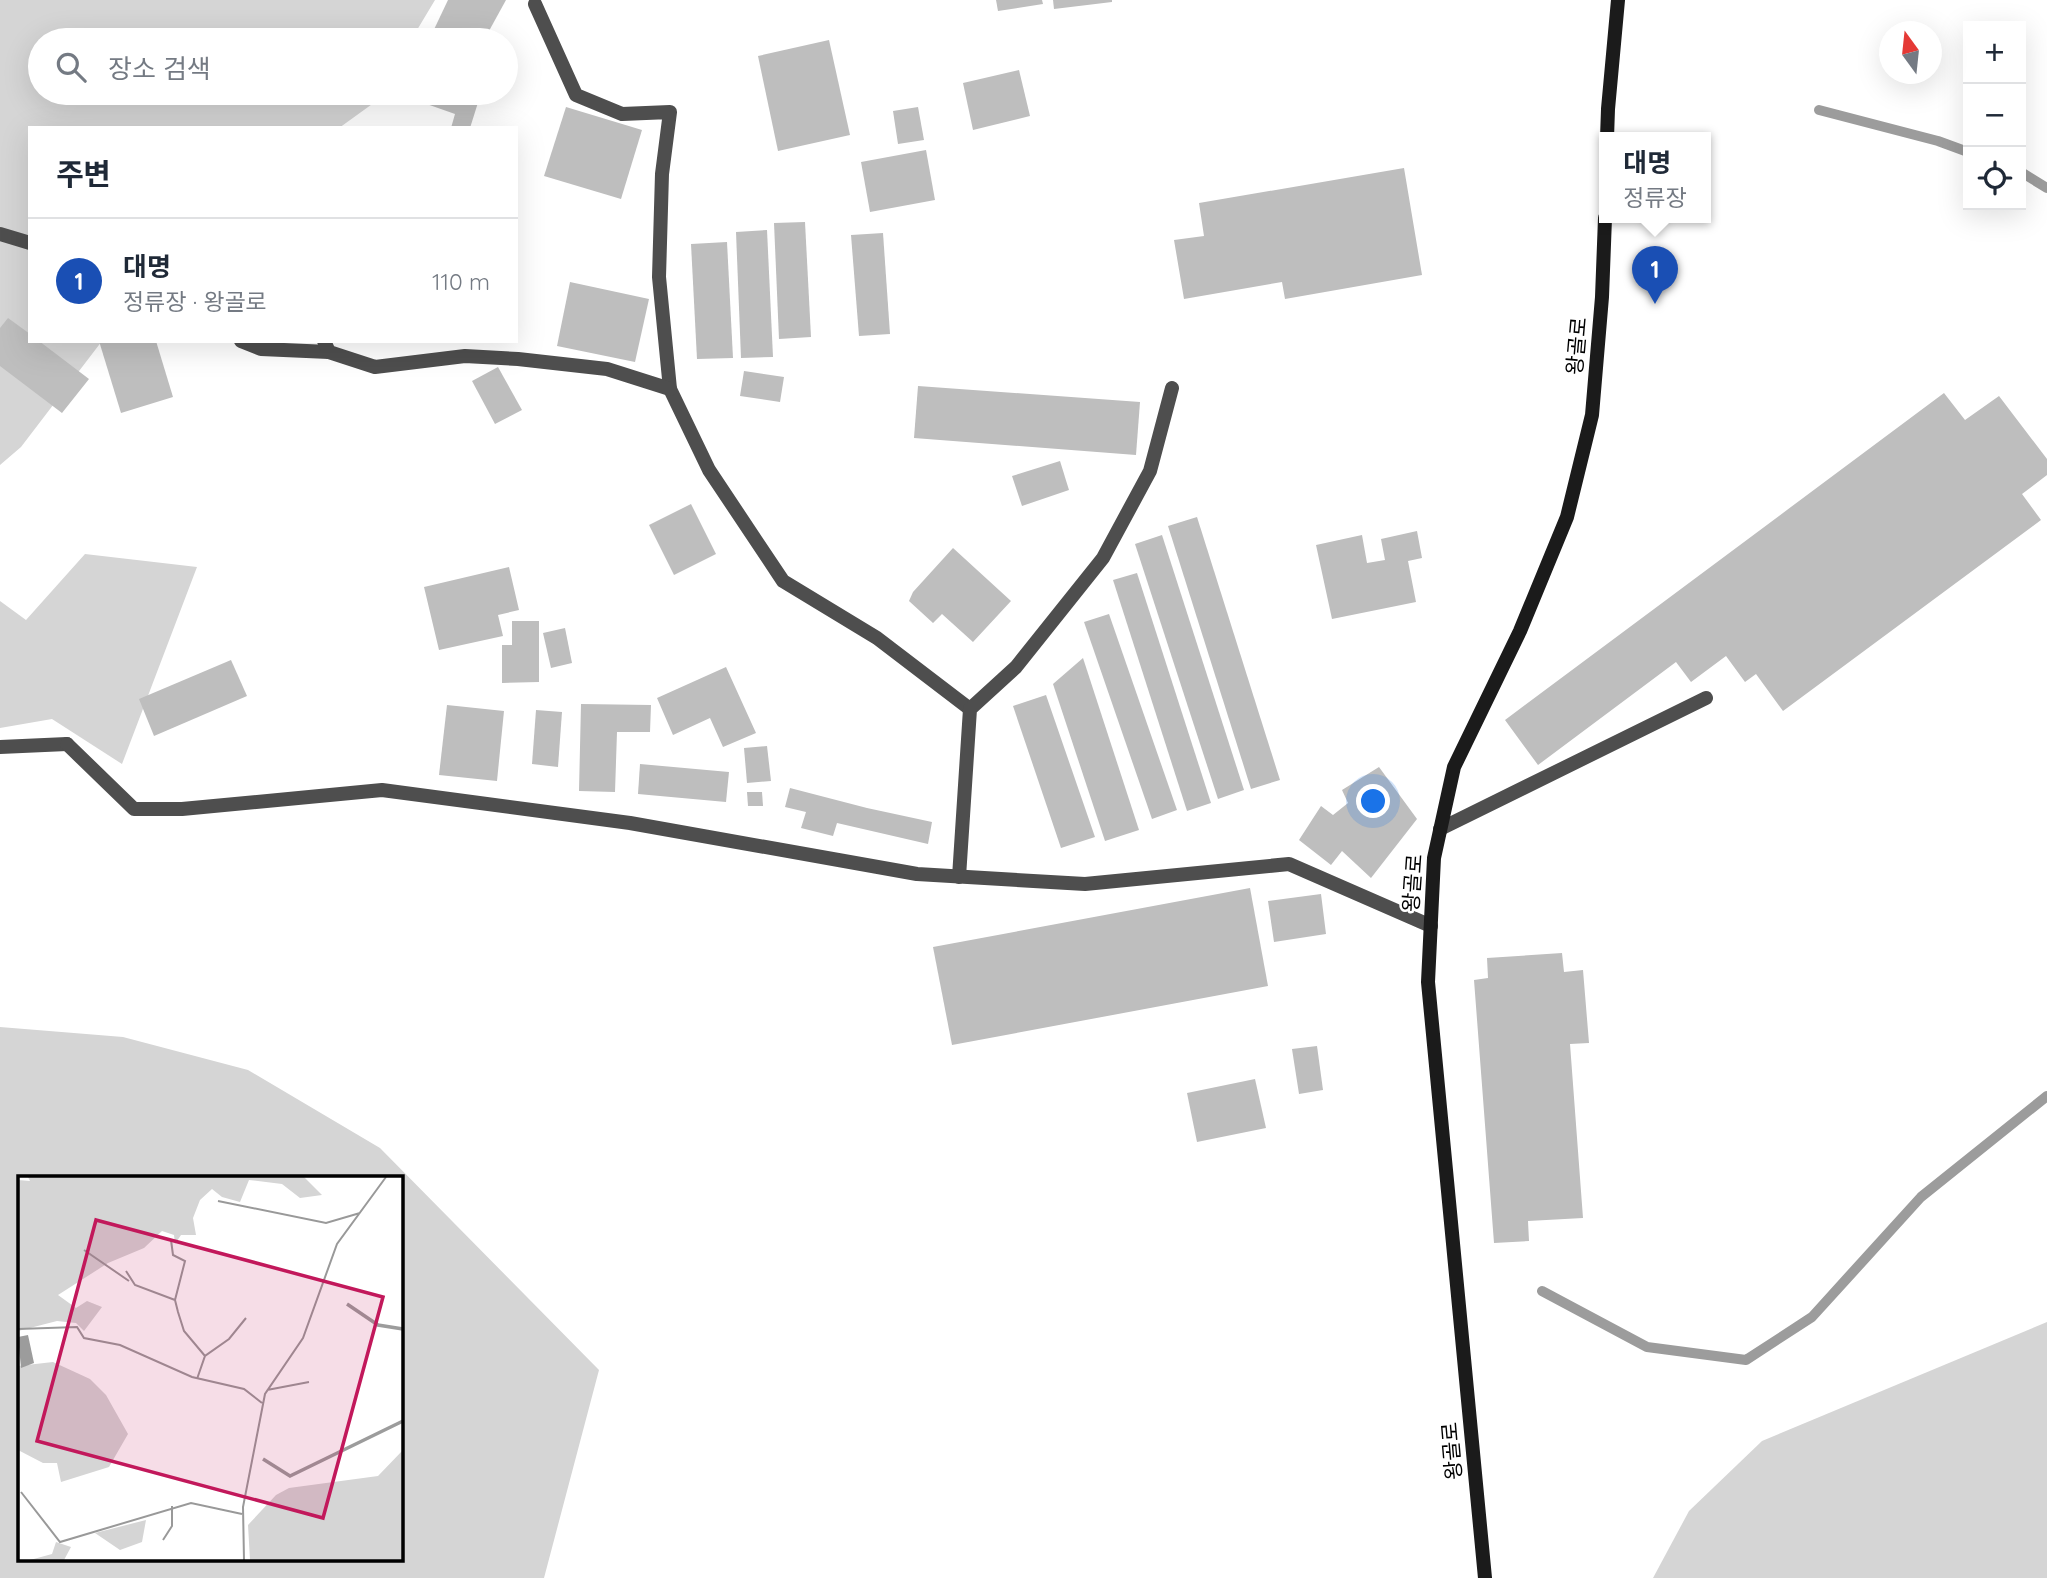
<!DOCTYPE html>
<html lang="ko">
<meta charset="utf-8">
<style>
:root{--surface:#fff;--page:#f2f2f3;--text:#1f2937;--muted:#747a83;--line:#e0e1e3;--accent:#1a73e8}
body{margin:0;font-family:Quicksand,"Noto Sans KR",sans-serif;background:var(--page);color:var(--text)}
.controls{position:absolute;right:21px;top:21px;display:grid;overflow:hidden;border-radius:0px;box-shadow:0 7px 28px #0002}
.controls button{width:63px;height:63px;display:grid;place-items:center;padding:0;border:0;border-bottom:2px solid var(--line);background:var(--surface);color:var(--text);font:35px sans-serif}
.compass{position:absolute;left:1879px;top:21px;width:63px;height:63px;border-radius:50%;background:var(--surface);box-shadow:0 7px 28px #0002;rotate:345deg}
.you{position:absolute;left:1374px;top:802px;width:24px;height:24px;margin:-18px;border:5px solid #fff;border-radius:50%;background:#1a73e8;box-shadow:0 0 0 10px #1a73e833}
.badge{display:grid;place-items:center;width:46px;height:46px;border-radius:50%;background:var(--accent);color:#fff;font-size:23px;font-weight:700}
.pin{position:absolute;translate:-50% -58px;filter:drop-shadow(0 2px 4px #0008)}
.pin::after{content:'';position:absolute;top:37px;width:24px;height:21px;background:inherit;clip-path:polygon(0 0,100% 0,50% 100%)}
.popup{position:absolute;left:1599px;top:132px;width:112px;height:91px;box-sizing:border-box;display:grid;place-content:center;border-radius:0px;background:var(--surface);filter:drop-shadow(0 2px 5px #0005);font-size:23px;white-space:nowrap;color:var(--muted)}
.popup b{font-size:26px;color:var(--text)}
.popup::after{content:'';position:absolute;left:50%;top:100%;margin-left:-14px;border:14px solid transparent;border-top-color:var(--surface)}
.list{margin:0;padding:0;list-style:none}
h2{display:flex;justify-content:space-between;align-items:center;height:91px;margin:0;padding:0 28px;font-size:30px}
h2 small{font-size:23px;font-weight:400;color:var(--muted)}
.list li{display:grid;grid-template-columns:46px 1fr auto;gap:21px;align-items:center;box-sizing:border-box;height:126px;padding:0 28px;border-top:2px solid var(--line)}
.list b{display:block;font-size:26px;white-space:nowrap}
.list p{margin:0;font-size:23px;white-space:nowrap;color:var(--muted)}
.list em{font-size:23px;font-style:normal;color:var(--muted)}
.icon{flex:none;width:38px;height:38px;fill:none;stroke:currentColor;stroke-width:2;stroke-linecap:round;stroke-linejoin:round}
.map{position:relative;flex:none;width:2047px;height:1578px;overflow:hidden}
.search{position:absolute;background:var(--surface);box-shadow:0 7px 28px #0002;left:28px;top:28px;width:490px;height:77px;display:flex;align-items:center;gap:18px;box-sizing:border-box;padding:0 24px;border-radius:38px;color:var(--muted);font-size:26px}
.panel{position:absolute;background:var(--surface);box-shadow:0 7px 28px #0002;left:28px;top:126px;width:490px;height:217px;border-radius:0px}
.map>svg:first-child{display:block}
.green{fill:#d5d5d5;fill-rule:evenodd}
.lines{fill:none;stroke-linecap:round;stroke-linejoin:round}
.stream{stroke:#9c9c9c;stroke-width:10}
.building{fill:#bebebe}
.lane{stroke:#4e4e4e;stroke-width:14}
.street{stroke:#4e4e4e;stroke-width:14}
.secondary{stroke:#1b1b1b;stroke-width:14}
.labels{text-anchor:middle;stroke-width:5;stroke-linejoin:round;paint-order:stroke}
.street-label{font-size:21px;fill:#000;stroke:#fff}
.inset-river{fill:none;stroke:#9c9c9c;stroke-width:3.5}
.inset-road{fill:none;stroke:#999;stroke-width:2}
.view{fill:#c2185b;fill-opacity:0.15;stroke:#c2185b;stroke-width:3.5}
.inset-edge{fill:none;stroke:#000;stroke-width:3.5}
</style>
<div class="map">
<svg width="2047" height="1578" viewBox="0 0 2047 1578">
<rect width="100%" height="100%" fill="#fff"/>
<g class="green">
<path d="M0,0H435L411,40H40V93H380L375,102L339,128H30V341H102L21,447L0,465Z"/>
<path d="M85,554L197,567L122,764L52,719L0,728V601L26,620Z"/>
<path d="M0,1027L123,1037L248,1070L380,1148L599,1370L544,1578H0ZM401,1177V1559H19V1177Z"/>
<path d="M2047,1322V1578H1653L1689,1511L1762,1441Z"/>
</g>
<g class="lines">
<g class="stream">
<path d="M1819,110L1938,141L1968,152"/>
<path d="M2021,172L2047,188"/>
<path d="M1542,1291L1647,1347L1746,1360L1812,1317L1921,1197L2047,1096"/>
</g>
</g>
<g class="building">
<path d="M448,0H506L484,40H429Z"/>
<path d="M996,0H1042L1043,4L998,11Z"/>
<path d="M1053,0H1112V2L1054,9Z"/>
<path d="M829,40L850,135L778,151L758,56Z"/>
<path d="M1019,70L1030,116L973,130L963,83Z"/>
<path d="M406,93H481L470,128H451L455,114L404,96Z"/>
<path d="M566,107L642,130L621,199L544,176Z"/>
<path d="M918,107L924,140L898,144L893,111Z"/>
<path d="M926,150L935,200L870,212L861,162Z"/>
<path d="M1404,168L1422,275L1285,299L1282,282L1184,299L1174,240L1204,236L1199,203Z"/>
<path d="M805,222L811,337L779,339L774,223Z"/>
<path d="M767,230L773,357L741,358L736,232Z"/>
<path d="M883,233L890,334L859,336L851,235Z"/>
<path d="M727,242L733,358L697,359L691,244Z"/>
<path d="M570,282L649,299L635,362L557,346Z"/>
<path d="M8,318L30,334V341H39L89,379L62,413L0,366V328Z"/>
<path d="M99,341H156L173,397L121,413Z"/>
<path d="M498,367L522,410L495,424L472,381Z"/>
<path d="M744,371L784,377L780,402L740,396Z"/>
<path d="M918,386L1140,402L1136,455L914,438Z"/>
<path d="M1944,393L1965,420L1999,396L2047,459V475L2022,494L2041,520L1783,711L1756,674L1745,682L1726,656L1691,682L1676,662L1538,765L1505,720Z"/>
<path d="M1060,461L1069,490L1022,506L1012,476Z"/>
<path d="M691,504L716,554L674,575L649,525Z"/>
<path d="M1197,517L1280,780L1251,789L1168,526Z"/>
<path d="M1417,531L1422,558L1408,561L1416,602L1332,619L1316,545L1362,535L1367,563L1385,560L1381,539Z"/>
<path d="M1162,535L1244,790L1218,799L1135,544Z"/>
<path d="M953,548L1011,601L973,642L942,614L933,623L909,601L913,592Z"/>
<path d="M509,567L519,610L498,615L503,636L439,650L424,587Z"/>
<path d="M1137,573L1211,803L1187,811L1113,580Z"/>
<path d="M1109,614L1177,810L1152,819L1084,622Z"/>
<path d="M512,621H539V682L502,683V645H512Z"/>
<path d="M565,628L572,663L551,668L543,633Z"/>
<path d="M1083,658L1139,830L1105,841L1053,684Z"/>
<path d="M231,660L247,696L154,736L139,699Z"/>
<path d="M726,667L756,733L723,747L710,718L673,735L657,698Z"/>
<path d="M1046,695L1095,837L1061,848L1013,706Z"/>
<path d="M581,704L651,705L650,732H617L615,792L579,791Z"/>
<path d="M447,705L504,711L497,781L439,775Z"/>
<path d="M536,710L562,712L558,767L532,764Z"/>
<path d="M767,746L771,781L747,783L744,748Z"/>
<path d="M640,764L729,772L726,802L638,794Z"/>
<path d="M1379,767L1417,819L1371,878L1342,851L1331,865L1299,840L1321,806L1333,815L1348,803L1342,790Z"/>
<path d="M790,788L867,808L932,822L928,844L837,823L833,836L801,828L806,812L785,807Z"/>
<path d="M747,792H762L763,806H748Z"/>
<path d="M1250,888L1268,986L952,1045L933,947Z"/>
<path d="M1321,894L1326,934L1274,942L1268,901Z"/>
<path d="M1562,953L1564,972L1583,970L1589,1043L1570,1044L1583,1218L1528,1221L1529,1241L1494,1243L1474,980L1488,978L1487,958Z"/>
<path d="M1317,1046L1323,1090L1299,1094L1292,1049Z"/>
<path d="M1255,1079L1266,1128L1197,1142L1187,1093Z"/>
</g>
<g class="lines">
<g class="lane">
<path d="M535,4L576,95L622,114L670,112L662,174L659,277L670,389L709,470L783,581L877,638L970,709"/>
<path d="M0,234L30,243"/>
<path d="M241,341L261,349L329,352"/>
<path d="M324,341L329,352L375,367L465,356L518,359L607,369L670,389"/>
<path d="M0,747L67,744"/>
<path d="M1440,829L1706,698"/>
<path d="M959,877L970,709L1016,667L1103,558L1150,471L1172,388"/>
</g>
<path class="street" d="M67,744L134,809H182L382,790L630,823L917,874L1085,884L1289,864L1431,926"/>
<g class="secondary">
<path d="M1607,138L1608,109L1618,0"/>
<path d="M1485,1578L1428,982L1434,858L1454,767L1520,631L1567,517L1592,415L1602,297L1605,218"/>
</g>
</g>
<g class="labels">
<g class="street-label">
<text transform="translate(1577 346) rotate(-85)" y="7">왕골로</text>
<text transform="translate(1413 883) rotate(-86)" y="7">왕골로</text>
<text transform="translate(1452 1451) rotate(-95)" y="7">왕골로</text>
</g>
</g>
<g transform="translate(18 1176)">
<rect width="385" height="385" fill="#fff"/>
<path d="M10,1H286L304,19L282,22L264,8L231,4L222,26L204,21L194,13L182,24L175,42L178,59H163L157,68L156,59L144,55L126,72L90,87L40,119L58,132L69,125L84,131L66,155L58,147L39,145L0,155V4L12,5ZM35,186L72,203L88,219L110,258L91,291L43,306L39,287H25L0,274V190ZM385,274V384H232L230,349L258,319L271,312L360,300ZM128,344L124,366L102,374L77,357ZM38,366L53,371L46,384H12L34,378Z" fill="#d5d5d5"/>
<path d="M10,159L16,187L3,192L0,161Z" fill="#9c9c9c"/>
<path class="inset-river" d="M329,128L360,149L385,153M245,283L272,300L385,245"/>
<path class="inset-road" d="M200,25L308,47L342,37M153,64L155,79L167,85L157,124L160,136L166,155L187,180M66,74L111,105M108,95L117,109L157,124M0,153L59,151L66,162L102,169L174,201L226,213L244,227M179,203L187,180L211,163L228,142M249,214L291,206M3,316L42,366L173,327L224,338M145,364L154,350V330M226,384L225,331L247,218L285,162L319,68L368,1"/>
<path class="view" d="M78,44L365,121L305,342L19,265Z"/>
<rect width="385" height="385" class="inset-edge"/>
</g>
</svg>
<div class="controls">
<button>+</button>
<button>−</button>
<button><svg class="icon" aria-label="locate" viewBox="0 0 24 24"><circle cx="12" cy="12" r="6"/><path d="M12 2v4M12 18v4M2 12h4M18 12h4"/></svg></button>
</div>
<svg class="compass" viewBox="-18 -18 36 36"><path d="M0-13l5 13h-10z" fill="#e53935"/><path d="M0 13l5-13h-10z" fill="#747a83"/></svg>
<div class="you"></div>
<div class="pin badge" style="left:1655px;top:304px;background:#1a4fb4">1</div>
<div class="popup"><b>대명</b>정류장</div>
<div class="search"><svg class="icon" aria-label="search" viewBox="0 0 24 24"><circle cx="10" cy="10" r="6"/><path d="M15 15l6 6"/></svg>장소 검색</div>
<section class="panel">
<h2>주변<small></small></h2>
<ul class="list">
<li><span class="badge" style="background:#1a4fb4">1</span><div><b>대명</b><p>정류장 · 왕골로</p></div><em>110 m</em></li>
</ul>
</section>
</div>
